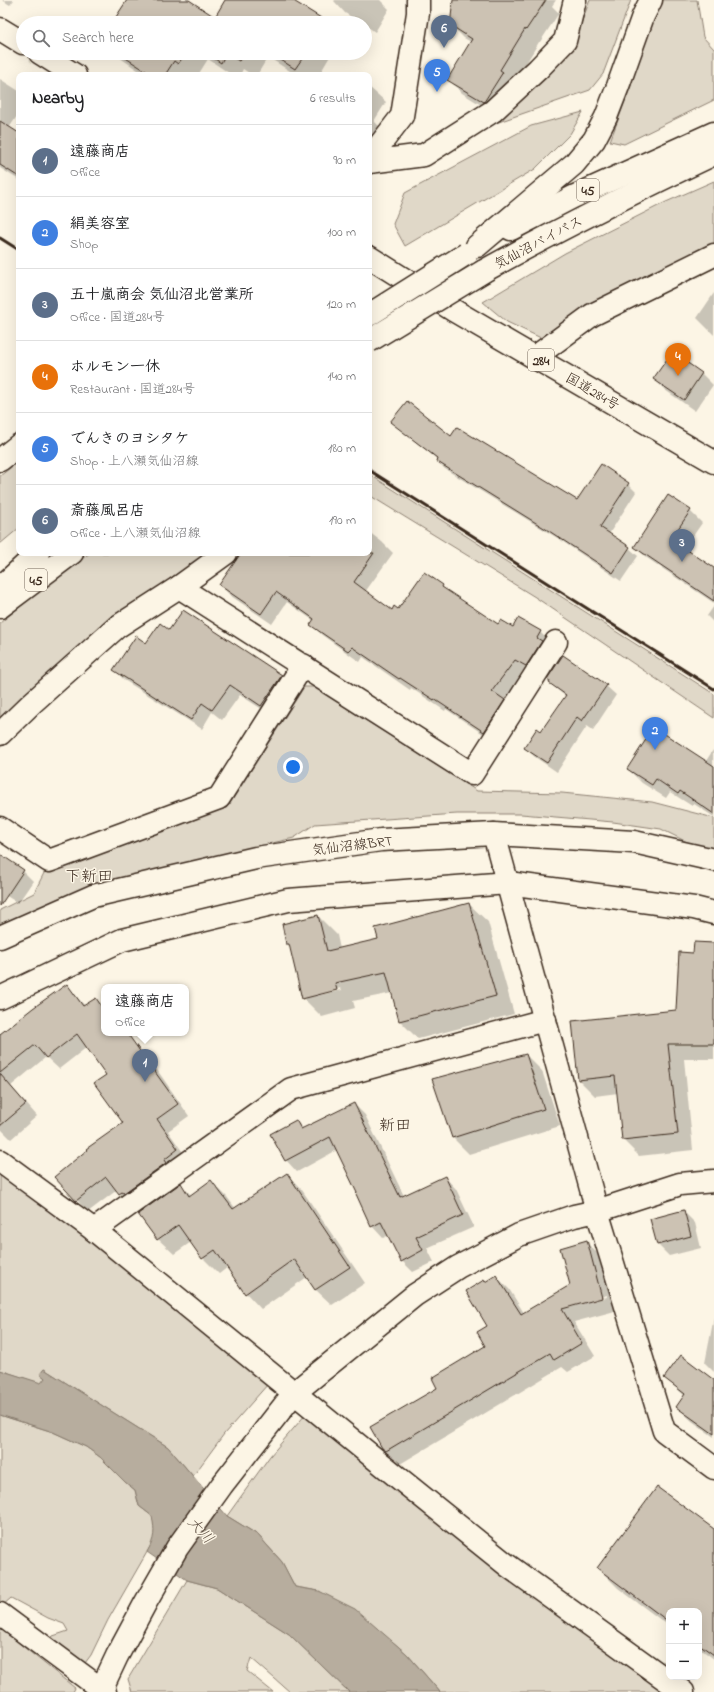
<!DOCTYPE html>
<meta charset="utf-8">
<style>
:root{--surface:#fff;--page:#f6f6f6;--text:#202124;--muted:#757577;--line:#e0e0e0;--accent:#c8321e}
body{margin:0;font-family:"Indie Flower","Klee One",sans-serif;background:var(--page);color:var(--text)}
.controls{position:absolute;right:12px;bottom:12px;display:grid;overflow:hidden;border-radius:8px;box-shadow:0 4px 16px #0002}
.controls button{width:36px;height:36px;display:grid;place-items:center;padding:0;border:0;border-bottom:1px solid var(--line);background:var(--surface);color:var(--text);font:20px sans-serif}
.you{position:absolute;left:293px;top:767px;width:14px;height:14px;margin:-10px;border:3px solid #fff;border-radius:50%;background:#1a73e8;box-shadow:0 0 0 6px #1a73e833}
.badge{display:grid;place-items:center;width:26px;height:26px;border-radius:50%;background:var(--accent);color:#fff;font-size:13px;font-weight:700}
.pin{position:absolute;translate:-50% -33px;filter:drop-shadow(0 1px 2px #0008)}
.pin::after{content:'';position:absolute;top:21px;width:14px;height:12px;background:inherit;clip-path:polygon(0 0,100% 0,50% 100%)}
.popup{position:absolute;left:101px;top:984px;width:88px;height:52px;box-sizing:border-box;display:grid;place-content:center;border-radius:8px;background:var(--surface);filter:drop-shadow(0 1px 3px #0005);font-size:13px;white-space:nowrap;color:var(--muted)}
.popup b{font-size:15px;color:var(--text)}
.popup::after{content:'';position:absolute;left:50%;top:100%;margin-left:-8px;border:8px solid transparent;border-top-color:var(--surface)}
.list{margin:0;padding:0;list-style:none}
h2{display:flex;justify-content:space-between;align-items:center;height:52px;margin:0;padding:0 16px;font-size:17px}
h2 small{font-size:13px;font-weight:400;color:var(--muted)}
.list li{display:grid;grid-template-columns:26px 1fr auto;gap:12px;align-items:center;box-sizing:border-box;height:72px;padding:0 16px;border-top:1px solid var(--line)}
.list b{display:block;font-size:15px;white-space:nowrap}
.list p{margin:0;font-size:13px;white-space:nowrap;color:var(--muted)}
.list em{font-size:13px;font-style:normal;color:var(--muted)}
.icon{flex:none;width:22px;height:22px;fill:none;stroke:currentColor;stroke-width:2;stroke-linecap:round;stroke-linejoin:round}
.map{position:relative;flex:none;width:714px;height:1692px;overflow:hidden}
.search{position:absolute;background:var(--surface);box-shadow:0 4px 16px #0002;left:16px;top:16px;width:356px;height:44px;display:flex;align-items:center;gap:10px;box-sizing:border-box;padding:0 14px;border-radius:22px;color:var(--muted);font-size:15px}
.panel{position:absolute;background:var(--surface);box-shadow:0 4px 16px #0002;left:16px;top:72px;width:356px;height:484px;border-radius:8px}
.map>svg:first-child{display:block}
.green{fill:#e0d8c8;stroke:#8e8173}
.water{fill:#b7ad9e;stroke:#85796b}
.shadow{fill:#0003;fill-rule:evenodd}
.building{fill:#ccc2b3;stroke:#3b2a1e}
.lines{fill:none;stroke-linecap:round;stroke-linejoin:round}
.minor-casing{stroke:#3b2a1e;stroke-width:25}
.major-casing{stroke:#3b2a1e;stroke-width:25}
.highway-casing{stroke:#3b2a1e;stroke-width:25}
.minor{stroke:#fcf5e5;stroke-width:22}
.major{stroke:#fcf5e5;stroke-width:22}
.highway{stroke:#fcf5e5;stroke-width:22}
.rail{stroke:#3b2a1e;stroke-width:3}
.highway-bridge-casing{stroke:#3b2a1e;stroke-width:25;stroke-linecap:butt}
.highway-bridge{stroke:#fcf5e5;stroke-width:22}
.labels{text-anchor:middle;stroke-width:3;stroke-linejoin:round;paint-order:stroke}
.shield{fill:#fcf5e5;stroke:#75675a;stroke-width:1}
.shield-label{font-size:13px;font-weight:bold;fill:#3b2a1e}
.street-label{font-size:14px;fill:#3b2a1e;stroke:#fcf5e5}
.water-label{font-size:15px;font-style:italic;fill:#605144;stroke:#fcf5e5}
.quarter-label{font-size:16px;fill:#3b2a1e;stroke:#fcf5e5}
</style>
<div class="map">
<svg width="714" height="1692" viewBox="0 0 714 1692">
<rect width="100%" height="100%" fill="#fcf5e5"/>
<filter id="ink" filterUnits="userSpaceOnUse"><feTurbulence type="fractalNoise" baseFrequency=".025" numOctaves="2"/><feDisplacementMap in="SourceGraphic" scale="8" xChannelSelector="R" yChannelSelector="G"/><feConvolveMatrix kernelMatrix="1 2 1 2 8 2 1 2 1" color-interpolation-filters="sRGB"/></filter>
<g filter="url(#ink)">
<g class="green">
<path d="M590,0H631L603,74L590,90L493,124L570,52Z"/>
<path d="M659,0H697L703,37L714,49V100L624,144L610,141L631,86L645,37Z"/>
<path d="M583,112L570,134L535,169L405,246L393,224L405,193L531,126Z"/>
<path d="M714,181V248L562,323L541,338L507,322L483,302L565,253L666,202Z"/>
<path d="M19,461V528L0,544V476Z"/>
<path d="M369,474L714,694V718L535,597L369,495Z"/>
<path d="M90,553H210L0,719V623L59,575Z"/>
<path d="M304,687H313L477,791L562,793L652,802L714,818V849L687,842L661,829L613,822L521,814H457L315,824L294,838L172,866L101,888L0,928V910L34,893L46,869L136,841L229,805Z"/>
<path d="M0,1169L110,1254L268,1384L224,1434L193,1476L168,1447L44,1369L41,1374L45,1378L42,1384L0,1370Z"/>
<path d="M306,1414L665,1692H440L407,1654L394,1643L319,1591L295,1587L282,1562L258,1535L227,1516L270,1456Z"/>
<path d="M0,1415L53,1432L86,1447L100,1457L125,1482L135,1490L139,1506L152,1516L155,1529L154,1540L108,1620L91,1655L85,1663L80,1665L49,1641L53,1636L68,1631L64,1624L48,1618L11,1598L2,1606L0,1604Z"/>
<path d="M187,1580L217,1588L289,1634L349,1692H290L251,1658L247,1671L273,1692H132L128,1679Z"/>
<path d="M0,1628L75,1688L73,1692H0Z"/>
</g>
<path class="water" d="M44,1369L168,1447L227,1516L258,1535L282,1562L295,1587L319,1591L355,1609L407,1654L440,1692H349L289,1634L217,1588L187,1580L147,1552C155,1538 155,1532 152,1516L139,1506L135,1490L125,1482L100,1457L86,1447L53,1432L0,1415V1370L41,1383L45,1378L40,1374Z"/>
<g class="shadow">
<path d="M2,0H14L10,5Z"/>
<path d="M335,0H380L389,9L375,32L365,25V23H361L345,13L334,1Z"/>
<path d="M454,0H556L552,6L559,13L540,42H539L514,83L497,115L462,93L449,80L471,42L464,38L451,25Z"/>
<path d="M113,53H332L319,75H296L268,57L257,75H252L243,69L240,75H232L208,59L198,75H145Z"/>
<path d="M0,79L19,91V113L9,128L19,134V180L0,168Z"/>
<path d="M369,87L386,102L374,121L379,126L369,144Z"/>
<path d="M714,293V335L697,318Z"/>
<path d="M672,353L702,374L713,385L695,411L665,390L654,379Z"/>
<path d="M391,422L451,438L577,502L628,484L636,492L609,534L629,548L638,556L621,581L559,539L445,469L437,461L438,460Z"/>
<path d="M690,511L702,523L684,549L714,569V603L647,558L635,547Z"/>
<path d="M369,532L382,542L393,553L365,592L392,612L398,610L442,586L449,593L498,626L540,632L551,643L526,670L504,700L515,711L495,742L446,709L445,711L411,688L410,690L363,657L360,662L322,635L311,624L314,621L287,602L272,624L231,596L220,585L275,553H369Z"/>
<path d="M714,606V623L707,616Z"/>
<path d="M169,632L281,676L291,686L271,715L240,695L222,720L212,712L202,729L124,680L114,669L146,644Z"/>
<path d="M550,683L606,686L616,695L593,730L587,726L557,772L535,757L525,748L542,732L566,697Z"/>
<path d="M713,750L714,817L694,804L692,806L670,792L666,798L642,783L628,769L706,761Z"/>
<path d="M0,856L23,871L33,881L18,903L0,892Z"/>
<path d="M469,904L488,922L514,1014L418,1039L399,1020L392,993L353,1001L355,1008L322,1017L303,998L291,947L287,944L318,916L337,935L340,949L379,940ZM341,988L342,990L315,996V994Z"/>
<path d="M714,944V1059H684L693,1150L639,1156L623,1140L618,1093L595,1096L579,1080L677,1011L694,954Z"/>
<path d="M67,986L85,1006L96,999L104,1007V1033H123L130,1039L153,1064L189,1116L168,1131L189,1161L131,1205L117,1190L88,1212L56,1177L124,1123L107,1075L87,1047L59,1069L46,1057L11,1086L37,1116L11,1139L0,1128V1035Z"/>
<path d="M526,1055L542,1071L560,1126L469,1154L453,1138Z"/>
<path d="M354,1104L365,1115L404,1196L445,1177L456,1189L474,1227L427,1248L434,1262L413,1272L402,1261L389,1235L383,1238L372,1226L359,1194L337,1150L297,1172L286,1160L296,1121L304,1129Z"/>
<path d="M287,1174L302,1190L365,1283L332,1305L316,1290L307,1277L261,1309L246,1293L228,1267L219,1274L203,1258L191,1242L174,1254L158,1239L181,1185L191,1195L211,1181L227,1197L236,1209Z"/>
<path d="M683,1211L695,1223L701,1248L669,1256L658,1245L651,1220Z"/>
<path d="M586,1242L599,1255L615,1311L574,1322L595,1356L568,1372L562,1367L400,1464L396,1461L383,1448L439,1388L487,1347L489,1326L485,1283L496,1276L509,1289L524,1313L571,1285ZM607,1295V1297L567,1308L570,1306Z"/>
<path d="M714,1317V1372L705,1363Z"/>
<path d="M665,1378L714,1389V1437L692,1421L677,1407L685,1396Z"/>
<path d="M714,1530V1659L699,1648V1611H669V1626L618,1588L598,1568Z"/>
</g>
<g class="building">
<path d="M127,0H189L215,17L225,0H292L326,21L325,23H112Z"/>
<path d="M453,0H546L526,30L525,29L500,70L503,72L484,102L447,80L472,39L450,25Z"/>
<path d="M118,53H186L178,64L174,61L165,75H152Z"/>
<path d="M206,53H244L239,61L226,53L221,63Z"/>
<path d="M270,53H306L295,69Z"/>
<path d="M0,121L19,133V177L0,165Z"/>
<path d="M672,352L702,373L684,400L653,379Z"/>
<path d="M407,401L451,436L457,427L577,500L601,464L629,483L600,527L630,547L613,573L549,531L436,461L437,458L390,422Z"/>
<path d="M668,495L691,510L671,539L714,568V601L634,547Z"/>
<path d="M241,553H374L354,582L392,610L394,606L398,609L424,572L443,585L442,587L498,624L501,620L513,627L518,618L541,631L537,638L542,641L526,666L515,660L492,691L505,700L484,732L434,699V700L400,678L399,679L352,647L348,651L310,625L314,619L276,592L261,614L219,585Z"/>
<path d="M183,610L282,675L261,706L230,685L212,710L202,703L191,720L113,670L136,636L146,643L160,623L169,630Z"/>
<path d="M563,655L607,685L582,721L577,717L547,763L524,748L537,728L541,731L566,695L549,683L550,681L547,679Z"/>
<path d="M654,727L714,766V814L680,791L678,794L656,779L652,785L627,769Z"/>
<path d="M0,854L24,870L0,906Z"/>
<path d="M469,903L496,996L399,1021L386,972L335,983L337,990L302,999L289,944H286L282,924L318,915L327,951L378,939L375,928Z"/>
<path d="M694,942L714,943V1044H668L678,1134L622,1140L615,1076L578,1080L572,1021L676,1010L679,952L693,953Z"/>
<path d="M67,984L83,1006L96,998L104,1010V1033H127L178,1104L157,1119L178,1149L164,1160L166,1163L124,1193L122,1192L119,1194L106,1177L76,1201L54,1177L87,1150L86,1149L123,1123L94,1083L106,1075L77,1034L46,1058L35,1045L0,1073V1034L33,1008Z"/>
<path d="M526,1054L544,1109L452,1138L432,1079Z"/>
<path d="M0,1074L26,1104L0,1126Z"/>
<path d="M354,1103L400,1197L445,1176L463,1215L416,1237L423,1250L401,1262L381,1222L371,1227L356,1194L357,1193L330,1137L285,1161L270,1134L296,1120L301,1129Z"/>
<path d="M287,1173L350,1267L315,1290L294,1259L245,1294L215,1250L202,1259L178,1225L157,1240L138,1214L181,1183L189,1196L211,1180L233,1209Z"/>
<path d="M684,1210L691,1236L657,1245L650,1219Z"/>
<path d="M587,1240L602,1298L562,1309L582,1343L554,1360L550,1353L386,1451L382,1448L370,1427L437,1388L432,1378L485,1346L477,1332L487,1326L466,1291L484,1280L485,1282L496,1275L521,1314L570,1285L560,1248Z"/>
<path d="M681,1355L714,1380V1434L676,1407L685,1394L664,1378Z"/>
<path d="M657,1487L714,1529V1655L699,1644V1611H669V1622L597,1568Z"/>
</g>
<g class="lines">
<defs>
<g id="minor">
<path d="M369,162L424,155L493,111L538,69L565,41L575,0"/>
<path d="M535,357L592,315L714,255"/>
<path d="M0,460L19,445"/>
<path d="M179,587L472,774L556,642"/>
<path d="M0,734L32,703L117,627L179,587L226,553"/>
<path d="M0,828L49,861L219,798L303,665"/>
<path d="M494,834L597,1211L664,1431L714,1468"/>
<path d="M0,937L93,896L256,858L381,840L494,834L634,842L714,860"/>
<path d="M0,998L122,940L288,900L508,883L694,908L714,913"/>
<path d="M0,1161L94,1230L400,1479L507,1565L683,1692"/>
<path d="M94,1230L291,1089L545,1020"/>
<path d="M0,1614L105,1692"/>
<path d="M100,1692L117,1656L146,1602L177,1548L222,1485L294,1393L415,1295L458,1267L519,1235L574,1216L597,1211L680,1184L714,1181"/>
</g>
<path id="major" d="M369,159L402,116L418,13V0"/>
<g id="highway">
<path d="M0,29L23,43"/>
<path d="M40,53L75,75"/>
<path d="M511,229L573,197L714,133"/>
<path d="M477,246L574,164L594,140L606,117L618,86L643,16L651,0"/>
<path d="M369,257L453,310L714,462"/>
<path d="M484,271C559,229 636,191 714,154"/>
<path d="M0,588L38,553"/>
<path d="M0,607L72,553"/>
</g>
</defs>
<use href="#minor" class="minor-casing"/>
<use href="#major" class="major-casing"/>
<use href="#highway" class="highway-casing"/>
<use href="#minor" class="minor"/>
<use href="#major" class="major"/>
<use href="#highway" class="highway"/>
<g class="rail">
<path d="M0,238L19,250"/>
<path d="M369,470L714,689"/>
</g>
<defs>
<g id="highway-bridge">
<path d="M369,315L466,254"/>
<path d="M369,341L484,271"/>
</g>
</defs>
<use href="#highway-bridge" class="highway-bridge-casing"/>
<use href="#highway-bridge" class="highway-bridge"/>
</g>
</g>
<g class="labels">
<g class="shield">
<rect x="577" y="179" width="22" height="22" rx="3"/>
<rect x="528" y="349" width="26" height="22" rx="3"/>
<rect x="25" y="569" width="22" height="22" rx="3"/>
</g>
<g class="shield-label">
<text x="588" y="195">45</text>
<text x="541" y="365">284</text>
<text x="36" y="585">45</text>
</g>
<g class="street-label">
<text transform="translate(538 242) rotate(-28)" y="5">気仙沼バイパス</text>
<text transform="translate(593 391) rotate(30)" y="5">国道284号</text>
<text transform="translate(352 845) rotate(-7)" y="5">気仙沼線BRT</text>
</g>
<g class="water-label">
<text transform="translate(201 1530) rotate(47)" y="5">大川</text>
</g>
<g class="quarter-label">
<text x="89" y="881">下新田</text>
<text x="395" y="1130">新田</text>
</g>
</g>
</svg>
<div class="controls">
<button>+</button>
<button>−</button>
</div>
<div class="you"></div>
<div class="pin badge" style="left:145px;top:1082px;background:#5c6f8a">1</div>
<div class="popup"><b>遠藤商店</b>Office</div>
<div class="pin badge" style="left:655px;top:750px;background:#3f7fe0">2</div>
<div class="pin badge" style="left:682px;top:562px;background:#5c6f8a">3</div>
<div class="pin badge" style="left:678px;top:376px;background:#e8710a">4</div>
<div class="pin badge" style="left:437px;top:92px;background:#3f7fe0">5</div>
<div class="pin badge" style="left:444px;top:48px;background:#5c6f8a">6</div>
<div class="search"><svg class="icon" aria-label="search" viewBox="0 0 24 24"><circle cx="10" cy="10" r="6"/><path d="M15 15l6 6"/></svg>Search here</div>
<section class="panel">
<h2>Nearby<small>6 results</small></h2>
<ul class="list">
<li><span class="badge" style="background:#5c6f8a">1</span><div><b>遠藤商店</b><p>Office</p></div><em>90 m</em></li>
<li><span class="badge" style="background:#3f7fe0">2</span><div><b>絹美容室</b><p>Shop</p></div><em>100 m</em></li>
<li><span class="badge" style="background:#5c6f8a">3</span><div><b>五十嵐商会 気仙沼北営業所</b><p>Office · 国道284号</p></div><em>120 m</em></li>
<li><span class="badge" style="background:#e8710a">4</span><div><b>ホルモン一休</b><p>Restaurant · 国道284号</p></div><em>140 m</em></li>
<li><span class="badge" style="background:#3f7fe0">5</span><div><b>でんきのヨシタケ</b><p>Shop · 上八瀬気仙沼線</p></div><em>180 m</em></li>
<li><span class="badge" style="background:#5c6f8a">6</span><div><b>斎藤風呂店</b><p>Office · 上八瀬気仙沼線</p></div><em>190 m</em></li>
</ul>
</section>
</div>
